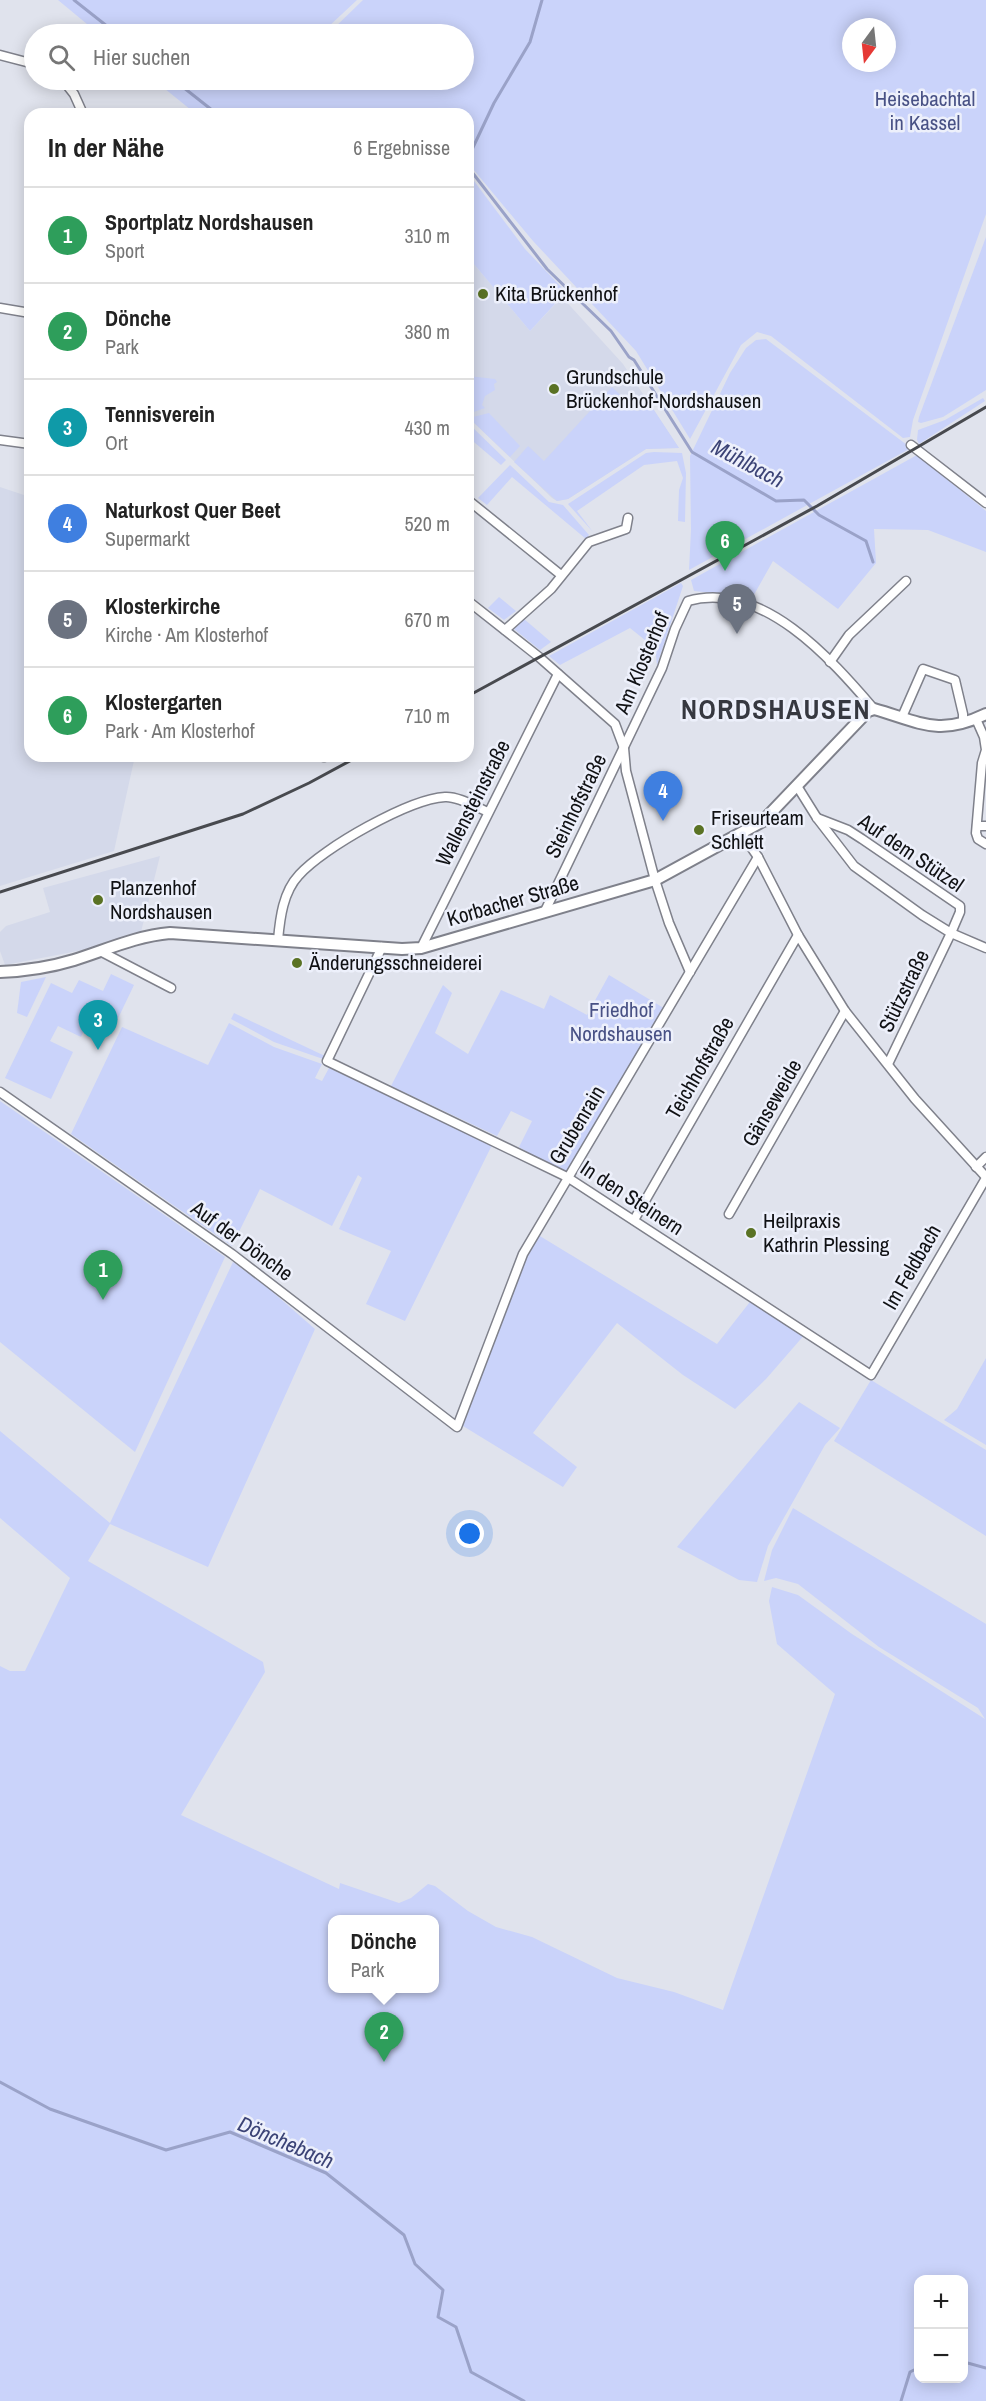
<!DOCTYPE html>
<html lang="de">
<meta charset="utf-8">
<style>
:root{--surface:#fff;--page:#f6f6f6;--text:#222;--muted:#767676;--line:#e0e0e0;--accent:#0b8043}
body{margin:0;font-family:"Archivo Narrow",sans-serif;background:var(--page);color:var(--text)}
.controls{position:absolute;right:18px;bottom:18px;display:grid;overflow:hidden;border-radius:12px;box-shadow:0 3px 15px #0003}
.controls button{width:54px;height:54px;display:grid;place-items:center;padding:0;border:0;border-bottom:2px solid var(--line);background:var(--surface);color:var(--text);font:30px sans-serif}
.compass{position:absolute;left:842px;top:18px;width:54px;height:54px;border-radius:50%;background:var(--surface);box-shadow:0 3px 15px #0003;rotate:195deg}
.you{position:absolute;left:470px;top:1534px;width:21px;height:21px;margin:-15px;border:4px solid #fff;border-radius:50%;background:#1a73e8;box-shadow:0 0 0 9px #1a73e833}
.badge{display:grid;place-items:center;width:39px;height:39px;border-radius:50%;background:var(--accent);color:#fff;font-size:20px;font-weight:700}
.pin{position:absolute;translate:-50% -50px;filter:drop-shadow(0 2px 3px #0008)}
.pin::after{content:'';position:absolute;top:32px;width:21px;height:18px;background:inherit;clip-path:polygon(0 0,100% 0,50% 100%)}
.popup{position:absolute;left:328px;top:1915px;width:111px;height:78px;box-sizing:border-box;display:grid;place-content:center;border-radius:12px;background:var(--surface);filter:drop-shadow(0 2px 4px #0005);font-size:20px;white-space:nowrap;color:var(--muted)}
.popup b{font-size:22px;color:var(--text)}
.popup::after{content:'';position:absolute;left:50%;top:100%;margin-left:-12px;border:12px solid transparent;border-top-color:var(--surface)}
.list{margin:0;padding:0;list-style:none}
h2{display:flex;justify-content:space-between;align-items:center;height:78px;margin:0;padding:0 24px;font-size:26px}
h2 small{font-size:20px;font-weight:400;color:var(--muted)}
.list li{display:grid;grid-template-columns:39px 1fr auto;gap:18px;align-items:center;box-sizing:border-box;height:96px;padding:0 24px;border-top:2px solid var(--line)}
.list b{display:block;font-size:22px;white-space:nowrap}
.list p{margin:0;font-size:20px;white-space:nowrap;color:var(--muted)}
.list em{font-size:20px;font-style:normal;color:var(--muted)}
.icon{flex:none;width:33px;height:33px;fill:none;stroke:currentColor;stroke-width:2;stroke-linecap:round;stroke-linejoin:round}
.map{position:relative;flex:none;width:986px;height:2401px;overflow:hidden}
.search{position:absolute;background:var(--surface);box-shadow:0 3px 15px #0003;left:24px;top:24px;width:450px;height:66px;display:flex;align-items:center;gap:15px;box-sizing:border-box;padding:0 21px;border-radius:33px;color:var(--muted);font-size:22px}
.panel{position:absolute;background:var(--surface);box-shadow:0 3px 15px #0003;left:24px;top:108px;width:450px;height:654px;border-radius:18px}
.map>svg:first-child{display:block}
.built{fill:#d4d9ea}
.green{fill:#cad3fa;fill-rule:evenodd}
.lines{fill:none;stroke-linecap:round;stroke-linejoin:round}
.stream{stroke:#9aa2c8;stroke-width:3}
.minor-casing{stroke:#7f818b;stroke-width:11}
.tertiary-casing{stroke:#7f818b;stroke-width:14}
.minor{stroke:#fff;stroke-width:8}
.tertiary{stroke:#fff;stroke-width:10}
.rail{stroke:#484a4f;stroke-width:3}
.poi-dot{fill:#5a7224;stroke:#edf0fb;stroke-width:2}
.labels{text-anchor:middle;stroke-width:5;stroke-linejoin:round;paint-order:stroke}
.park-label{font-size:21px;fill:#485185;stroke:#edf0fb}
.poi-label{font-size:21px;fill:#101114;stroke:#edf0fb;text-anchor:start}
.street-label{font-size:21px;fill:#101114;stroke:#edf0fb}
.water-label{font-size:22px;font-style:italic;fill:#3b4376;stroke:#edf0fb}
.district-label{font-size:27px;font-weight:bold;letter-spacing:1.5px;fill:#363840;stroke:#edf0fb}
</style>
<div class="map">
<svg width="986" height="2401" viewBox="0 0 986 2401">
<rect width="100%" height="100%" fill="#e0e3ed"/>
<g class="built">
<path d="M468,257L530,331L562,297L623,364L679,448L646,449L568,499L557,501L552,498L468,417Z"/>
<path d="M0,487L30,497V756H135L114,851L0,886Z"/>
<path d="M160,856L141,932L83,950L5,965L0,951V932L6,926L50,912L43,888Z"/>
</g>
<g class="green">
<path d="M58,0H357L327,28L330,32L363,0H986V214L913,420L910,437L903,438L771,336L757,332L741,345L690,439L636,351L533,241L468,163V114H196L154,80H464V34H99ZM851,27H887V63H851Z"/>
<path d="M468,173L525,249L566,292L530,331L468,257Z"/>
<path d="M986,237V390L943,417L921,423L918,422L919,417Z"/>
<path d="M766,339L911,448L689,570L691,530L690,456L730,373L746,348L756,340Z"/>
<path d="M468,376L495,379L497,382L494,384L495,390L485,396L482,405L485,408L468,414Z"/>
<path d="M612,387L637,411L652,407L679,448L646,449L568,499L557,501L514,462L528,446L544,461Z"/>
<path d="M983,398L985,401L919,444L917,440L918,430L945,420Z"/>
<path d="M489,413L520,446L510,457L469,418Z"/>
<path d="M468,423L506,460L501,465L468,437Z"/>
<path d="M654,452L682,453L686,473L685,522L678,521L679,490L683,478L677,461L644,465L577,511L593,532L568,504L646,453Z"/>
<path d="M917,455L986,511V552L928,530L874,529L876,563L838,609L773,561L751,600L723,594L694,591L691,580Z"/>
<path d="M510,465L549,502L563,505L589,535L586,539L512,477L487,505L478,498Z"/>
<path d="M681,583L683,586L657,665L655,648L630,628L560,665L549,656Z"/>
<path d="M499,597L516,611L504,620L488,608Z"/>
<path d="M524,619L551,642L540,650L514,629Z"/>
<path d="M111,974L134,985L111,1033L88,1022L81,1037L58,1026L50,1041L73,1052L51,1099L5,1078L51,983L72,993L79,980L103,991Z"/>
<path d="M609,975L667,1010L567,1177L519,1147L532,1121L511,1111L497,1136L391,1086L443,985L452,993L435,1033L468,1054L501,990L544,1009L550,995L587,1015Z"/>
<path d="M46,977L27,1017L17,1013L21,982Z"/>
<path d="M234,1013L325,1056L323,1059L274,1042L231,1019Z"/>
<path d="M229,1023L274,1047L322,1064L315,1078L322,1081L329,1068L492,1145L405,1321L366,1304L391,1251L339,1229L362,1178L358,1175L332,1226L260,1189L232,1246L71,1134L122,1027L208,1065Z"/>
<path d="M0,1101L225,1257L135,1452L0,1342Z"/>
<path d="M535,1233L717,1344L753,1298L806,1333L766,1379L735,1409L683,1375L617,1323L533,1433L577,1467L563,1487L463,1426Z"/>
<path d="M233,1262L268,1288L315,1329L208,1567L110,1524L88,1561L263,1662L265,1672L181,1815L339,1889L340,1883L399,1903L411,1898L428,1884L435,1886L468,1911L496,1927L532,1937L617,1978L674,1992L723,2010L835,1694L777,1644L769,1601L772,1587L798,1595L852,1634L985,1719L978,1708L879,1647L798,1584L776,1578L764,1581L772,1550L793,1508L986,1624V2401H0V1666L10,1671H25L70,1578L0,1518V1431L110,1523ZM333,1920H435V1988H333ZM918,2280H964V2378H918Z"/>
<path d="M986,1358V1445L944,1420L957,1409Z"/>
<path d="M871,1380L986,1450V1536L834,1441Z"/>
<path d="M799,1402L840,1428L825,1445L768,1546L757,1582L739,1580L677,1547Z"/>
</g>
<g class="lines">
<g class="stream">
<path d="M74,0L117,34"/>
<path d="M174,80L217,114"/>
<path d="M468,158L494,103L530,42L542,0"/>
<path d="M468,167L547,269L611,331L629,357L634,360L692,452L776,501L804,500L819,515L866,541L873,562"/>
<path d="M0,2082L50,2109L166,2150L230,2132L326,2173L404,2235L415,2264L443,2290L438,2317L456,2327L471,2372L524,2401"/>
<path d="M964,2362L986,2368"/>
<path d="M901,2401L910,2372L918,2368"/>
</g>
<defs>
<g id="minor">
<path d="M0,55L34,64"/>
<path d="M63,80L74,94L83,114"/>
<path d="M0,308L30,313"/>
<path d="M0,440L30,444"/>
<path d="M911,445L986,503"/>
<path d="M468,500L561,575"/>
<path d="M468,601L539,657L615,724L624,748L626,771L655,880L669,923L690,972"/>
<path d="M505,630L551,589L589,542L626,529L628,518"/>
<path d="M830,662L849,635L906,581"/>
<path d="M902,717L923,669L955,680L963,714V723"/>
<path d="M976,719L984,737L986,750L982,763L976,833L978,839L986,844"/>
<path d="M324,756V757"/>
<path d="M797,786L817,818L854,866L922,915L951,933L986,948"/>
<path d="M817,818L848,830L862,839L960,906V912L951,933L888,1064"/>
<path d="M977,826H986"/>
<path d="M742,834L758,857L798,935L845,1011L915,1099L986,1177"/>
<path d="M545,911L662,668L675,629L688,601C762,580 831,659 874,709"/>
<path d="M278,940C280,918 283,892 299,875C323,848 409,799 445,797C458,796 476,807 488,812"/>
<path d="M382,947L327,1061L567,1177L871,1375L986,1178"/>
<path d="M421,948L558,674"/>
<path d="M100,951L171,988"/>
<path d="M0,1092L232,1254L457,1427L523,1254L758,857"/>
<path d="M976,1167L986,1157"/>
<path d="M729,1214L845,1011"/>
<path d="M634,1220L798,935"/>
</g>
<path id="tertiary" d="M0,972C25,971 51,967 74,960C106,950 136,936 170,933L402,949L421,948L655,880L763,821L868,711L874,709C920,722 938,737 986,714"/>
</defs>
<use href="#minor" class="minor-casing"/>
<use href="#tertiary" class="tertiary-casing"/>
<use href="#minor" class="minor"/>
<use href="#tertiary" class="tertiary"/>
<g class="rail">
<path d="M468,696L817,506L986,407"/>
<path d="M0,892L243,814L309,783L359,756"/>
</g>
</g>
<g class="poi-dot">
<circle cx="483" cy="294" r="6"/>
<circle cx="554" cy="389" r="6"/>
<circle cx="699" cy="830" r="6"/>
<circle cx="98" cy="900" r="6"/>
<circle cx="297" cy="963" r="6"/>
<circle cx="751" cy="1233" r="6"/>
</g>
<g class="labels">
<g class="park-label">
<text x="925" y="106">Heisebachtal<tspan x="925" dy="24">in Kassel</tspan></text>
<text x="621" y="1017">Friedhof<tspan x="621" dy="24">Nordshausen</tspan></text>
</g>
<g class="poi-label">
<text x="495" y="301">Kita Brückenhof</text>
<text x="566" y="384">Grundschule<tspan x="566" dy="24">Brückenhof-Nordshausen</tspan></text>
<text x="711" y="825">Friseurteam<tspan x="711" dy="24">Schlett</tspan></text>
<text x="110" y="895">Planzenhof<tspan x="110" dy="24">Nordshausen</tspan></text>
<text x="309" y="970">Änderungsschneiderei</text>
<text x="763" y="1228">Heilpraxis<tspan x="763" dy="24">Kathrin Plessing</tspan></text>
</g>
<g class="street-label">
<text transform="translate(642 663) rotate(-67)" y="7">Am Klosterhof</text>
<text transform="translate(473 803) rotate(-63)" y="7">Wallensteinstraße</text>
<text transform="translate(576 806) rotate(-64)" y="7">Steinhofstraße</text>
<text transform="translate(911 853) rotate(34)" y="7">Auf dem Stützel</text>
<text transform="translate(513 901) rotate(-16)" y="7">Korbacher Straße</text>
<text transform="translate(904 991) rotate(-64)" y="7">Stützstraße</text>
<text transform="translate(700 1068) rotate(-60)" y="7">Teichhofstraße</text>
<text transform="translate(772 1103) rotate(-60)" y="7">Gänseweide</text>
<text transform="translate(577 1125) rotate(-59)" y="7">Grubenrain</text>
<text transform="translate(632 1198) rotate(33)" y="7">In den Steinern</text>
<text transform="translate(242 1241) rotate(36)" y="7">Auf der Dönche</text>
<text transform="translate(912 1267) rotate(-60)" y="7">Im Feldbach</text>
</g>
<g class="water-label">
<text transform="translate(748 463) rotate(28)" y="8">Mühlbach</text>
<text transform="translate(286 2142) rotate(23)" y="8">Dönchebach</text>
</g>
<g class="district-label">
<text x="776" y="719">NORDSHAUSEN</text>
</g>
</g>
</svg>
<div class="controls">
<button>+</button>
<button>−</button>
</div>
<svg class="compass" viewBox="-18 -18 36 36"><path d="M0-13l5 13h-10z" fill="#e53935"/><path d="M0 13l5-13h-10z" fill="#767676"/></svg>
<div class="you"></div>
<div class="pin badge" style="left:103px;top:1300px;background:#2e9e5b">1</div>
<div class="pin badge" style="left:384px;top:2062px;background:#2e9e5b">2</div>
<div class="popup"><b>Dönche</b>Park</div>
<div class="pin badge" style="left:98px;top:1050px;background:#0f9aa8">3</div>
<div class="pin badge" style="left:663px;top:821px;background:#3f7fe0">4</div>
<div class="pin badge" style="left:737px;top:634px;background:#6b7280">5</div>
<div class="pin badge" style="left:725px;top:571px;background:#2e9e5b">6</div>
<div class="search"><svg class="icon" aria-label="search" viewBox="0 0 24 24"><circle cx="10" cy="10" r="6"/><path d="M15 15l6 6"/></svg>Hier suchen</div>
<section class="panel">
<h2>In der Nähe<small>6 Ergebnisse</small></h2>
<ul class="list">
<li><span class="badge" style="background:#2e9e5b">1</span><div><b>Sportplatz Nordshausen</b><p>Sport</p></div><em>310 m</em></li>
<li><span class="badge" style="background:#2e9e5b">2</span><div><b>Dönche</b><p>Park</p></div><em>380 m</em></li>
<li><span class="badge" style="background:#0f9aa8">3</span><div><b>Tennisverein</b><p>Ort</p></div><em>430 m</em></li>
<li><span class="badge" style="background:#3f7fe0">4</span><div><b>Naturkost Quer Beet</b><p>Supermarkt</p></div><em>520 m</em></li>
<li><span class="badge" style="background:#6b7280">5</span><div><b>Klosterkirche</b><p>Kirche · Am Klosterhof</p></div><em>670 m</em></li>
<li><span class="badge" style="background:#2e9e5b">6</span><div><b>Klostergarten</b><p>Park · Am Klosterhof</p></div><em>710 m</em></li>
</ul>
</section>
</div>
